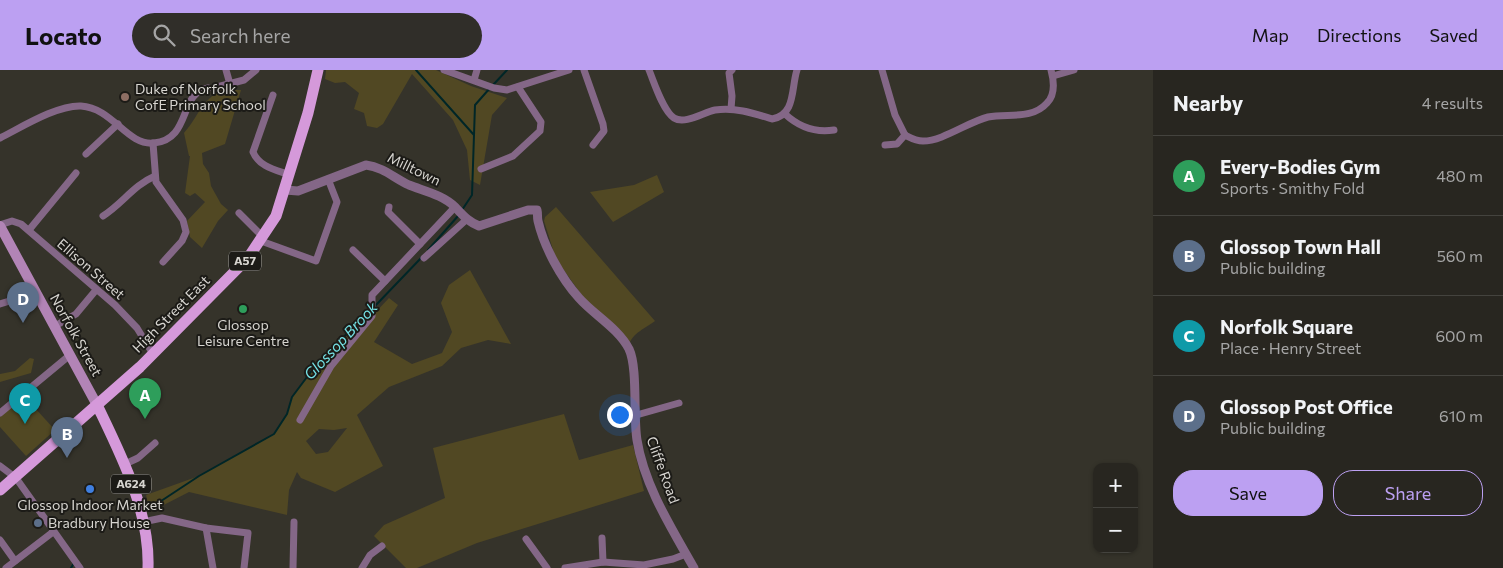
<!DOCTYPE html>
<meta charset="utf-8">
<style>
:root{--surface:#282620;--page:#302e29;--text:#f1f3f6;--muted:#a5a5a5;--line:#44433e;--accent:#bca0f2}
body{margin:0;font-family:Commissioner,sans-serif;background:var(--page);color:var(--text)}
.controls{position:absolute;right:15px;bottom:15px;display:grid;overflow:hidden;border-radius:10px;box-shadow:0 1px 4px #0004}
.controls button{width:45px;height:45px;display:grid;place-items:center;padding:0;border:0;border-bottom:1px solid var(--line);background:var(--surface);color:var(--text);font:25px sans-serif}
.you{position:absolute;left:619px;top:344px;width:18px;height:18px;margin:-12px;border:4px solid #fff;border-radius:50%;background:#1a73e8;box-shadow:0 0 0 8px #1a73e833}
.badge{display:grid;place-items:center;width:32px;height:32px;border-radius:50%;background:var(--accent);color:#fff;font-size:16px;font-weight:700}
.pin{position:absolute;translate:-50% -41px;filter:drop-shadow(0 1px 2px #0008)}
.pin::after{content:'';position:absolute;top:26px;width:18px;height:15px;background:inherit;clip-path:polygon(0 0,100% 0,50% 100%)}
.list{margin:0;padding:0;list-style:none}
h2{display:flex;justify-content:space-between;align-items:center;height:65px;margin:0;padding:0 20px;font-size:21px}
h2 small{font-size:16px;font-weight:400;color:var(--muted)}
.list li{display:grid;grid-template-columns:32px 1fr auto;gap:15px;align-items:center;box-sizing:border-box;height:80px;padding:0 20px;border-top:1px solid var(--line)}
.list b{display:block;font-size:19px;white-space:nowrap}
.list p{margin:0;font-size:16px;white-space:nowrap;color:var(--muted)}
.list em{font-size:16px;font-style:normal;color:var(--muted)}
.actions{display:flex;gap:10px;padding:15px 20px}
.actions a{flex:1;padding:11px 0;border:1px solid var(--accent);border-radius:20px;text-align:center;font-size:18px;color:var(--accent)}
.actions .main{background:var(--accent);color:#111}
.icon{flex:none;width:28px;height:28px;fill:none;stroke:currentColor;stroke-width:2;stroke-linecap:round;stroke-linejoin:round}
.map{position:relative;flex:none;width:1153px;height:498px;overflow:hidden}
header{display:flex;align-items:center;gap:30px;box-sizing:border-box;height:70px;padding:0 25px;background:var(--accent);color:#111}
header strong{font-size:24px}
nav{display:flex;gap:28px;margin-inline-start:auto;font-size:18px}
.search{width:350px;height:45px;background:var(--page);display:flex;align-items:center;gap:12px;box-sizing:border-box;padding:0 18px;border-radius:28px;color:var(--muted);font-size:19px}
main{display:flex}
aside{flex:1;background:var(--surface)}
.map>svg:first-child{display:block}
.green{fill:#514823;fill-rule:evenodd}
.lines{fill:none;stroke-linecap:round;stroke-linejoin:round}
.stream{stroke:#002627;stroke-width:2}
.minor{stroke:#846787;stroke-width:7}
.tertiary{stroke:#846787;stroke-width:9}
.secondary{stroke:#b284b6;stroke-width:10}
.primary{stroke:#d599da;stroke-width:11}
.education-dot{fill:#8d6e63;stroke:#1c1b17;stroke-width:2}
.leisure-dot{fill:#2e9e5b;stroke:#1c1b17;stroke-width:2}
.shop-dot{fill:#3f7fe0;stroke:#1c1b17;stroke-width:2}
.service-dot{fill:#5c6f8a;stroke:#1c1b17;stroke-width:2}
.labels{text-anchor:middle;stroke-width:4;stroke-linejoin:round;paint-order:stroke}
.shield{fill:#1c1b17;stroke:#9f9d98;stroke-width:1}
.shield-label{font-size:12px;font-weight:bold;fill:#d7d5d0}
.poi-label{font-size:14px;fill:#d7d5d0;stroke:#1c1b17;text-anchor:start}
.street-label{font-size:14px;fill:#d7d5d0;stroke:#1c1b17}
.water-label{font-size:15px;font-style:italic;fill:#75e2e6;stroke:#1c1b17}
</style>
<header>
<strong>Locato</strong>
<div class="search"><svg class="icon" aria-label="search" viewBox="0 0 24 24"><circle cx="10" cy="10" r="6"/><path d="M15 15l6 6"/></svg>Search here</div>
<nav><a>Map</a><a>Directions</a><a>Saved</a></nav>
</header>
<main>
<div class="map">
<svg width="1153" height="498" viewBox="0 0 1153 498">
<rect width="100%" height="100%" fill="#35332a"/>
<g class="green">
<path d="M326,0H436L471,16L507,28L492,45L480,115L470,110L467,80L453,50L412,4L383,54L377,58L367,56L364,43L354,39L359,23L345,12L335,13L325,9Z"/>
<path d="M221,20H241L225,74L202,83L203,94L209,103L211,116L221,134L228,140L218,151L202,178L190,167L187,151L205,132L195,123L190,126L185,123L190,86H189L184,63C199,46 200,32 221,20Z"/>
<path d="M657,105L664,122L613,152L590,122L634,115Z"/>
<path d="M556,137L655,251C646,258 632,263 629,275L586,231L556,189L544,151L545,147Z"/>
<path d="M470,200L511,274L488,270L461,278L442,296L389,317L357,345L383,396L335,422L301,408L297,402L289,420L287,445L189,422L150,442L146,425L199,406L274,364L287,344L292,327L319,291L344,267L356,263L389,228L398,235L374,272L412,294L442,283L452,262L441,233L449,215ZM347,358L328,382L316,384L306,371L319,359L334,360Z"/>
<path d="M30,288L34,289L31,303L0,312V304L15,301Z"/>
<path d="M24,326L55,360L26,386L0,357V347Z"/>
<path d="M564,344L579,390L633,375L644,421L477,473L417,498H406L374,466L384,455L445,428L433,378Z"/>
</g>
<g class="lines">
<g class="stream">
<path d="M416,0L474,65"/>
<path d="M493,15L507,0"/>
<path d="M462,140L472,125L475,35L490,18"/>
<path d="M428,180L458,146"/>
<path d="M375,236L422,187"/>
<path d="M152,437L199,406L274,364L287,344L292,327L319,291L370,241"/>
<path d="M71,498L74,493"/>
</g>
<g class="minor">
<path d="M226,0L230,14"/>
<path d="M444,0L494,18L507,20L569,0"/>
<path d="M584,0L603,54L604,61L593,75"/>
<path d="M649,0C654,12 663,41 674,48C685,55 704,42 715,40C735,37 753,43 772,49C796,45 791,18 797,0"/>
<path d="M882,0L895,45L905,65"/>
<path d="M1053,6L1074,0"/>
<path d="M474,10L477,0"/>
<path d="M217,17L244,10L256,0"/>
<path d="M273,25L253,82C259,97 276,100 290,105"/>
<path d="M731,39L732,26L729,3L732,0"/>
<path d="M785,44C799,57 815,63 834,60"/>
<path d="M0,68C22,57 57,35 81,36C113,38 127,76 154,73C192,69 178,23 208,18"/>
<path d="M153,73L156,112L183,150L186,162L182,171L163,192"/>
<path d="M885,75L897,74L905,65C911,68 916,71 923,71C943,71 968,52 988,47C1008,43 1032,50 1047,33C1056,24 1054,11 1051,0"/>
<path d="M86,84L118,54"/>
<path d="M481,99L513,86L540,61L541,52L518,17"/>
<path d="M389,137L388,142L420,174"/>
<path d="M239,143L263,167"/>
<path d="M103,146C122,134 134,115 155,106"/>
<path d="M0,155L12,151L21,154L115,235L137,258L153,284"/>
<path d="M29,160L76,103"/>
<path d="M261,171L316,191L337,132L328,109"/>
<path d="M353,180L385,211"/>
<path d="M424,188L466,150"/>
<path d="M0,234L36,223"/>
<path d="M55,256L76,244L96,220"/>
<path d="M0,343L70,285"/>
<path d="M633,346L679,333"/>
<path d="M300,350L331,296L372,246V225L455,137"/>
<path d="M125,394L138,388L155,373"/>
<path d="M0,396L16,408L80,498"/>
<path d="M143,452L162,448L206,458L248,463L244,498"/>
<path d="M206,458L213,498"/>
<path d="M602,468L603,492"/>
<path d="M526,469L547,498"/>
<path d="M0,470L15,491"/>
<path d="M6,498L53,462"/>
<path d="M293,498L294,452"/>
<path d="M362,498L370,485L382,476"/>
<path d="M565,498L603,492L644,495L673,489L686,484"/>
</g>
<path class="tertiary" d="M285,120L298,121L366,95C383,97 394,108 409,115C424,121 443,125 455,137C463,145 467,151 479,156L528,140H537C538,144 537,147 538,151C544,177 561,208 579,228C594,245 618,258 629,279C638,298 633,346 637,370C644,415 672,459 694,498"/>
<path class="secondary" d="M0,156L97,335"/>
<g class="primary">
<path d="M97,335C121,385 150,441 148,498"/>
<path d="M0,420L140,297L248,188L276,146L308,43L318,0"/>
</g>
</g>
<circle class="education-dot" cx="125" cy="27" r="5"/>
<circle class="leisure-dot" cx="243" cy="239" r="5"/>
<circle class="shop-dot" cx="90" cy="419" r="5"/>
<circle class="service-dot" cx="38" cy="453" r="5"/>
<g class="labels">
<g class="shield">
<rect x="229" y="181.5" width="32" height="19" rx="4"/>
<rect x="111" y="404.5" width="40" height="19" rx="4"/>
</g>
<g class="shield-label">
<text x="245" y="195">A57</text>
<text x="131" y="418">A624</text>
</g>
<g class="poi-label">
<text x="135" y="24">Duke of Norfolk<tspan x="135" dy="16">CofE Primary School</tspan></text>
<text x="243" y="260" text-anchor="middle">Glossop<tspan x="243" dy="16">Leisure Centre</tspan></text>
<text x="90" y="440" text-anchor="middle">Glossop Indoor Market</text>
<text x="48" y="458">Bradbury House</text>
</g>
<g class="street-label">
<text transform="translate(414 99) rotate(26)" y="5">Milltown</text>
<text transform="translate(91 199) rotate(41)" y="5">Ellison Street</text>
<text transform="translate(171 244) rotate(-45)" y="5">High Street East</text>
<text transform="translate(76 265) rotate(61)" y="5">Norfolk Street</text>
<text transform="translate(663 400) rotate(70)" y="5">Cliffe Road</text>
</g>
<g class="water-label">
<text transform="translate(341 271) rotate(-47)" y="5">Glossop Brook</text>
</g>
</g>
</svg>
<div class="controls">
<button>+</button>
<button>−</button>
</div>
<div class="you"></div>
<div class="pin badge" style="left:145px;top:349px;background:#2e9e5b">A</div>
<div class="pin badge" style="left:67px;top:388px;background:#5c6f8a">B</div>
<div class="pin badge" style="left:25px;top:354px;background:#0f9aa8">C</div>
<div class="pin badge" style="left:23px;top:253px;background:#5c6f8a">D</div>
</div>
<aside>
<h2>Nearby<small>4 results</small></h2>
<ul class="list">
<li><span class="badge" style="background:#2e9e5b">A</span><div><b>Every-Bodies Gym</b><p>Sports · Smithy Fold</p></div><em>480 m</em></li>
<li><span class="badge" style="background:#5c6f8a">B</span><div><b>Glossop Town Hall</b><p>Public building</p></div><em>560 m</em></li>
<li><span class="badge" style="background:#0f9aa8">C</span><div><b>Norfolk Square</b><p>Place · Henry Street</p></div><em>600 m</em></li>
<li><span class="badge" style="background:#5c6f8a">D</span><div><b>Glossop Post Office</b><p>Public building</p></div><em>610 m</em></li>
</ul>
<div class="actions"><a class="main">Save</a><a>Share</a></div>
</aside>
</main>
